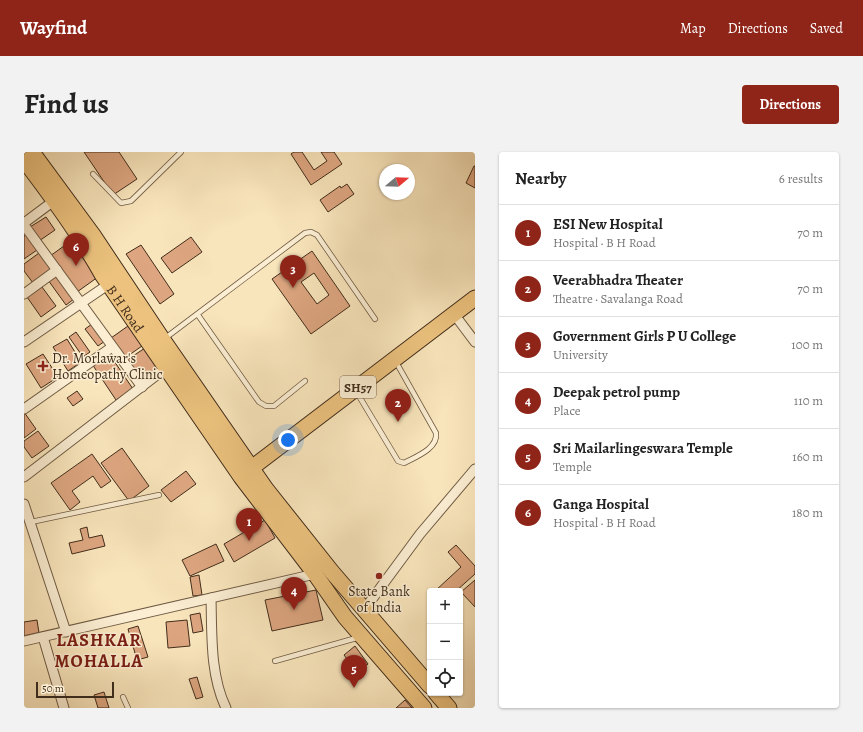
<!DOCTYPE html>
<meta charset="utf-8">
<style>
:root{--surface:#fff;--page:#f2f2f2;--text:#222;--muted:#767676;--line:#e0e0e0;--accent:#8f2418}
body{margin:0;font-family:Alegreya,serif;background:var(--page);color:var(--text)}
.controls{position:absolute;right:12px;bottom:12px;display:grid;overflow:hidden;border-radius:4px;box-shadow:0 1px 3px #0004}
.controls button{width:36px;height:36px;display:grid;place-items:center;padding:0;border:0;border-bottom:1px solid var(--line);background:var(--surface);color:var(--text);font:20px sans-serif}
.compass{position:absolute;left:355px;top:12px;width:36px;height:36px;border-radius:50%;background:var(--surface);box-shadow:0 1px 3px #0004;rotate:71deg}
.scale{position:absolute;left:12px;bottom:10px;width:78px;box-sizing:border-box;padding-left:4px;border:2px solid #412d1b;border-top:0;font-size:11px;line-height:14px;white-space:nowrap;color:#412d1b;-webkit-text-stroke:3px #fbeed3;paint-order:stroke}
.you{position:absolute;left:264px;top:288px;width:14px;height:14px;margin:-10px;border:3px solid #fff;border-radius:50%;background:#1a73e8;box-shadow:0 0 0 6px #1a73e833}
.badge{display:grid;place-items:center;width:26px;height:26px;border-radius:50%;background:var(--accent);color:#fff;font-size:13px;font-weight:700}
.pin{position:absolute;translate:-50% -33px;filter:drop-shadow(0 1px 2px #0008)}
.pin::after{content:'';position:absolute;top:21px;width:14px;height:12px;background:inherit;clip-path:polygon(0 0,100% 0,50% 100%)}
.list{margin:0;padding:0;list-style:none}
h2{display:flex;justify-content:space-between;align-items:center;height:52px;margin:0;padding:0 16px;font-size:17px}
h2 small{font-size:13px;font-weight:400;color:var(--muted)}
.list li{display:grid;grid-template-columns:26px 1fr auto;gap:12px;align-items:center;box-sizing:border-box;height:56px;padding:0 16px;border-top:1px solid var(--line)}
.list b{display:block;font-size:15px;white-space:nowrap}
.list p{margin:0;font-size:13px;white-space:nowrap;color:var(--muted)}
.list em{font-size:13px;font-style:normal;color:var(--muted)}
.icon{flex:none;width:22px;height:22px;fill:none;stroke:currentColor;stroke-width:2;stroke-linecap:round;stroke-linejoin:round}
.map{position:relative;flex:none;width:451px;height:556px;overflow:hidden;border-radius:4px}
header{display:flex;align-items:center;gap:24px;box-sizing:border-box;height:56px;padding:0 20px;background:var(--accent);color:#fff}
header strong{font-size:19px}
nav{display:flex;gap:22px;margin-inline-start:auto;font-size:14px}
.intro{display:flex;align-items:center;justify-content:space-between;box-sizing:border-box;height:96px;padding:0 24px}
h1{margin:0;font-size:28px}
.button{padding:10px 18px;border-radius:4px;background:var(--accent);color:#fff;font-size:14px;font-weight:700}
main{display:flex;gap:24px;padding:0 24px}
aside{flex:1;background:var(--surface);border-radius:4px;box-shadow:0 1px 3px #0004}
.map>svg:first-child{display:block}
.building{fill:#dda680;stroke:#412d1b;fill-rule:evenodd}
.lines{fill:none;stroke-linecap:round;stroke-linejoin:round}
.service-casing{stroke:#6f5b43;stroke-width:6}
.minor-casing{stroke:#6f5b43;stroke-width:11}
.primary-casing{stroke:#412d1b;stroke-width:17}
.service{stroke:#fbeed3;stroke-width:4.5}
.minor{stroke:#fbeed3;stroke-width:9}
.primary{stroke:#ecc27e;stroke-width:15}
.poi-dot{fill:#8f2418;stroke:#fbeed3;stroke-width:1.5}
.labels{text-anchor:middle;stroke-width:3;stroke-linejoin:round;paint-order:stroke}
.shield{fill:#fbeed3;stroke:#796752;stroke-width:1}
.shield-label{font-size:13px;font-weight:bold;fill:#412d1b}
.street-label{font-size:14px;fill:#412d1b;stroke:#fbeed3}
.poi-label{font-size:14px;fill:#412d1b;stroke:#fbeed3;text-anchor:start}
.district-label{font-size:18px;font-weight:bold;letter-spacing:1px;fill:#7a1f14;stroke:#fbeed3}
</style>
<header>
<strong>Wayfind</strong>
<nav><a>Map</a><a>Directions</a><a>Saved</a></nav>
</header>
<div class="intro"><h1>Find us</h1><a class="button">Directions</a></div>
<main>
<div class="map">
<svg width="451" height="556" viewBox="0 0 451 556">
<rect width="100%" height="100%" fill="#f9e5bc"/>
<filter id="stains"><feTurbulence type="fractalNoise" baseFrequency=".005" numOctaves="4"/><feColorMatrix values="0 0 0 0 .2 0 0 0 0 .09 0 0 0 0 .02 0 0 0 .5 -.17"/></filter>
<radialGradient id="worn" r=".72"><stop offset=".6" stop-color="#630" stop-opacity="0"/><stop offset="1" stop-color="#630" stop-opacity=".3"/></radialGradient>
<g class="building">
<path d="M60,0H95L113,27L89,43Z"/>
<path d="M270,0H278L290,18L303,9L297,0H310L318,12L287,33L267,2Z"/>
<path d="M450,14H451V36L442,31Z"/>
<path d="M323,32L330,42L304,60L296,48L316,34L317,36Z"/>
<path d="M22,65L31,78L15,89L6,75Z"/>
<path d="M3,82L13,98L0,107V84Z"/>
<path d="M167,85L178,100L148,121L137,106Z"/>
<path d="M47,89L74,125L53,140L26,104Z"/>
<path d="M117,93L150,142L136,152L102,102Z"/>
<path d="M288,99L326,154L287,182L248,127ZM290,121L305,143L293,152L277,130Z"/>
<path d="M15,101L27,117L9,131L0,119V112Z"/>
<path d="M31,122L50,147L42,153L24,128Z"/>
<path d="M18,135L32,154L17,165L3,145Z"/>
<path d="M68,172L81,189L74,194L61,177Z"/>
<path d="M104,174L118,194L101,206L87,186Z"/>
<path d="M52,180L66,200L59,205L45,185Z"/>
<path d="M43,187L57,210L44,219L29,195Z"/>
<path d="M121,196L136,218L118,230L103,208Z"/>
<path d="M84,200L109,237L92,248L68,212Z"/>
<path d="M19,202L34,225L17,236L2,212Z"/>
<path d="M53,239L59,247L49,254L43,246Z"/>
<path d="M0,260L12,277L0,286Z"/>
<path d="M14,279L25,294L8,306L0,295V289Z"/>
<path d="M98,296L125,334L105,349L77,311Z"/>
<path d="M68,302L87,329L77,336L69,324L48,339L56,350L46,358L27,331Z"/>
<path d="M162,319L172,332L147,350L137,338Z"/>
<path d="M241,368L251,386L210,410L200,392Z"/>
<path d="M63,375L65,386L78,383L81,394L48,402L45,391L59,388L56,377Z"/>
<path d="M192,392L200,409L166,424L158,408Z"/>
<path d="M432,393L451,414V422L432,439H411L437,415L424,400Z"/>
<path d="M175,423L178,443L169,444L166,425Z"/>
<path d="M451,428V455L437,440Z"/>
<path d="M292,438L299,468L248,479L241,448Z"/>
<path d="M176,461L179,479L169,481L166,463Z"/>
<path d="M13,468L15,481L0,484V470Z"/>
<path d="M163,468L166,494L144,496L142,470Z"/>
<path d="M114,474L124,505L113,508L104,477Z"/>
<path d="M331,494L344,512L333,520L320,503Z"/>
<path d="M173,525L179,545L172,547L165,527Z"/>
<path d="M80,540L85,556H74L70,543Z"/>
<path d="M381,548L388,556H372Z"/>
</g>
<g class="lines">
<defs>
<g id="service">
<path d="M69,22L97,51L107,49L157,0"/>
<path d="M174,163L235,250L242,254H250L281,229"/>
<path d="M140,187L281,81L287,80L293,83L351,167"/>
<path d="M332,239L374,309L380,311C391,305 414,297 412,281L372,210"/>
<path d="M7,370L135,343"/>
<path d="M251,509L336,485"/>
<path d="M99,545L104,556"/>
</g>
<g id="minor">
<path d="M0,71L31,48"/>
<path d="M0,73L118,235"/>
<path d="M0,142L33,118"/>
<path d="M430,162L451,190"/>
<path d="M0,190L85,132"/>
<path d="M0,257L88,195"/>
<path d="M0,325L142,216"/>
<path d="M0,352L42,480"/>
<path d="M187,446C188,482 186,523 202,556"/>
<path d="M340,458L396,382L451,317"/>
<path d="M19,485L40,556"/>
<path d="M0,489L291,422"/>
</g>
<g id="primary">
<path d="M8,0L69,83L139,188L242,337L308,420L406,534"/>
<path id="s1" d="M0,8C29,46 56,83 79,124L217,325L291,422L321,465L400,556"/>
<path d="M221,321L451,146"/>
<path d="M412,541L425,556"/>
</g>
</defs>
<use href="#service" class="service-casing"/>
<use href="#minor" class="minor-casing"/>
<use href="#primary" class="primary-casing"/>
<use href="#service" class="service"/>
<use href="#minor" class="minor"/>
<use href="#primary" class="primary"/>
</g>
<g class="poi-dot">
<path d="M17 208h4v4h4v4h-4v4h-4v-4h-4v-4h4z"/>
<circle cx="355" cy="424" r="4"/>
</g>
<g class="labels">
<rect class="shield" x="316" y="224" width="36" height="22" rx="3"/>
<g class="shield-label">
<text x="334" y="240">SH57</text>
</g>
<g class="street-label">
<text dy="5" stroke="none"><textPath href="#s1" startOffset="180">B H Road</textPath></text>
</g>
<g class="poi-label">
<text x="28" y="211">Dr. Morlawar's<tspan x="28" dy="16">Homeopathy Clinic</tspan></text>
<text x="355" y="444" text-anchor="middle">State Bank<tspan x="355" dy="16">of India</tspan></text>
</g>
<g class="district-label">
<text x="75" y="494">LASHKAR<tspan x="75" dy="21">MOHALLA</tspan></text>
</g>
</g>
<rect width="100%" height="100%" filter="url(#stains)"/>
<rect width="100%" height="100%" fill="url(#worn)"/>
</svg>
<div class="controls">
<button>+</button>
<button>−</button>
<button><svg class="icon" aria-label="locate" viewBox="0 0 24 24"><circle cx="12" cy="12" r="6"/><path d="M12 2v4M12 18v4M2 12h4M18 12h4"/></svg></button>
</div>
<svg class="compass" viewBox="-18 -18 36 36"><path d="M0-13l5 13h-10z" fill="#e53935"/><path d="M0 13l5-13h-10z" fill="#767676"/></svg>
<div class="scale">50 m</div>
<div class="you"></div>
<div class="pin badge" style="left:225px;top:389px">1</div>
<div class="pin badge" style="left:374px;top:270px">2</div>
<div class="pin badge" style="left:269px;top:136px">3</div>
<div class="pin badge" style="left:270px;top:458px">4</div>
<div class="pin badge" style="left:330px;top:536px">5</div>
<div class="pin badge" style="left:52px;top:114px">6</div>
</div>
<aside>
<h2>Nearby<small>6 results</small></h2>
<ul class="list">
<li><span class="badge">1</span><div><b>ESI New Hospital</b><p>Hospital · B H Road</p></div><em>70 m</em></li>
<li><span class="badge">2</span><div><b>Veerabhadra Theater</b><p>Theatre · Savalanga Road</p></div><em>70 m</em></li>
<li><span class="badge">3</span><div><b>Government Girls P U College</b><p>University</p></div><em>100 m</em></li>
<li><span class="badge">4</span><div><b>Deepak petrol pump</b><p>Place</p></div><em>110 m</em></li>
<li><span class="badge">5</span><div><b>Sri Mailarlingeswara Temple</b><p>Temple</p></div><em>160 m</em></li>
<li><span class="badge">6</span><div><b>Ganga Hospital</b><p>Hospital · B H Road</p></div><em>180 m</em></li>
</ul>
</aside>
</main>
